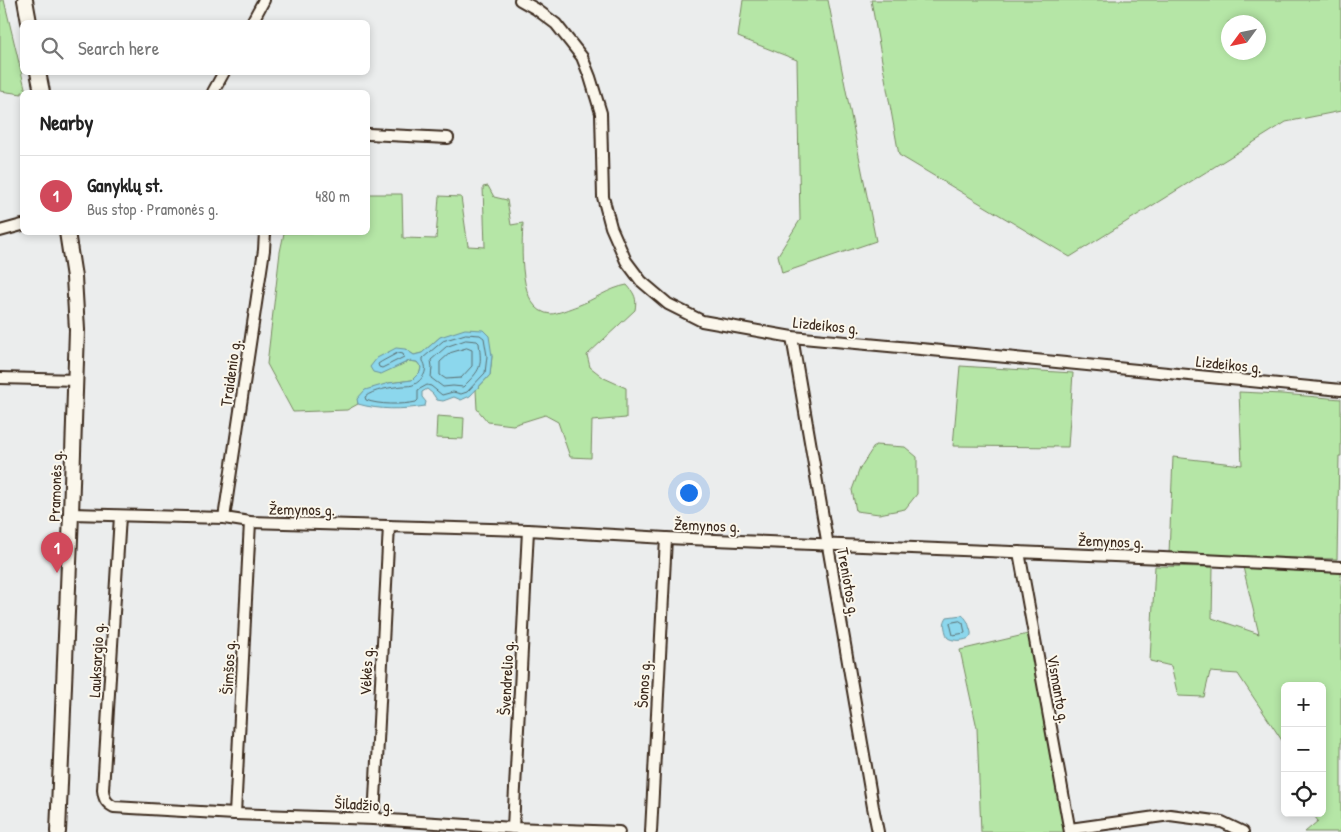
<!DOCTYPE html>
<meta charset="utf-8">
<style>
:root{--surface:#fff;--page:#f6f6f6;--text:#222;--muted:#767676;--line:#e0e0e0;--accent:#d1495b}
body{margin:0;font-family:"Patrick Hand",sans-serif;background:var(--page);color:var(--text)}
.controls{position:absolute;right:15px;bottom:15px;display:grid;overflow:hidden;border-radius:8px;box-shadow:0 2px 8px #0003}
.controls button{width:45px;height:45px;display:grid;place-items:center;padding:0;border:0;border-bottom:1px solid var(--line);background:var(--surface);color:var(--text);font:25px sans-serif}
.compass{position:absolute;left:1221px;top:15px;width:45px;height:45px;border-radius:50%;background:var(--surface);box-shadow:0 2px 8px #0003;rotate:237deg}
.you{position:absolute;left:688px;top:492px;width:18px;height:18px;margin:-12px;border:4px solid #fff;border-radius:50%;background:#1a73e8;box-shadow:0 0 0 8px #1a73e833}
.badge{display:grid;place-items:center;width:32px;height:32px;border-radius:50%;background:var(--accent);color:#fff;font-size:16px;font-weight:700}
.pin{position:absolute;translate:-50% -41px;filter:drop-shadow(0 1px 2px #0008)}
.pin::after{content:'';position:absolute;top:26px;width:18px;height:15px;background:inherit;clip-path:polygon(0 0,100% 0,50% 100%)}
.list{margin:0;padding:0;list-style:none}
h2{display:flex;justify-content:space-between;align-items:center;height:65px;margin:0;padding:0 20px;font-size:21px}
h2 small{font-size:16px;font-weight:400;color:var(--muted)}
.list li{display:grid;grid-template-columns:32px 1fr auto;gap:15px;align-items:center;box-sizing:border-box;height:80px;padding:0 20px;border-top:1px solid var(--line)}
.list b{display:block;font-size:19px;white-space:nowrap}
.list p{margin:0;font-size:16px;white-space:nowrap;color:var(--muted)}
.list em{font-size:16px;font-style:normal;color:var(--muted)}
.icon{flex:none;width:28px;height:28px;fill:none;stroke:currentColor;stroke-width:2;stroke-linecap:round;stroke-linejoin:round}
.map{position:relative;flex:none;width:1341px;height:832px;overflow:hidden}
.search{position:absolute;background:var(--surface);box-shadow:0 2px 8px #0003;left:20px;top:20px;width:350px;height:55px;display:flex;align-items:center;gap:12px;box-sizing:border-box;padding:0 18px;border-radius:8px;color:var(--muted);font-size:19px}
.panel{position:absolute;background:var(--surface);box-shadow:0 2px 8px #0003;left:20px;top:90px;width:350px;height:145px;border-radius:8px}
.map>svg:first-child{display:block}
.green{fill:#b5e6a6;stroke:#788862;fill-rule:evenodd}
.water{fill:#8cd7ed;stroke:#6c929a}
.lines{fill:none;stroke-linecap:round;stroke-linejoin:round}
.shore{stroke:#5b6f71;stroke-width:1}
.minor-casing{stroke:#3b2a1e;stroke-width:14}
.secondary-casing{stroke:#3b2a1e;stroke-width:18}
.minor{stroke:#fbf7ec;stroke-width:10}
.secondary{stroke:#fbf7ec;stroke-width:14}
.labels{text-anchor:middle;stroke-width:4;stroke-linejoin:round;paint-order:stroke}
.street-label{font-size:16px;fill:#3b2a1e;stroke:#fbf7ec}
</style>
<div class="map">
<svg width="1341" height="832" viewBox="0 0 1341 832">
<rect width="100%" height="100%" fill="#ebeded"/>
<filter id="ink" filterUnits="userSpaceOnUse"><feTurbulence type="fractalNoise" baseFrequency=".02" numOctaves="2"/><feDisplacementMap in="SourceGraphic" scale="10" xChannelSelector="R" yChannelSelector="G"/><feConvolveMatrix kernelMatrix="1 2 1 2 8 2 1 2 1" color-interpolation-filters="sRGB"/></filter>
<g filter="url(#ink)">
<g class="green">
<path d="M0,0H4L26,92H22V94L0,91Z"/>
<path d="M743,0H828L876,241L782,273L778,255L800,220L797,60L738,37Z"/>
<path d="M871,0H1341V111L1286,122L1070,257L899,155ZM1228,22H1258V52H1228Z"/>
<path d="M488,186L494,197L507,200L511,225L523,223C522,246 517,312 551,314C557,314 571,308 577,306C594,300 609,288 627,285C635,294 637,299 635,310L587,355L590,367L604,378L626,388V418L592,421L591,458L570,457L558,422L545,415L513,425L488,422L477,409L476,390L490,375L492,356L440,337L422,353L414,355L405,349L399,366L409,361L417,362L421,367L420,372L412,380L389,383L358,399V404L347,410L293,412L267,364L280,252L284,233L368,232V194H402L403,238L436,239L439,196L461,197L468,246L485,247L483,187Z"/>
<path d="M960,366L1073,373L1068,447L953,446Z"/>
<path d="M1239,392L1282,394L1341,399V456H1339L1337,559L1169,554L1173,457L1242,465Z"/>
<path d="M437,416L464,418L463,439L436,438Z"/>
<path d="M875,445L905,447L917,457V494L905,509L879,514L856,511L852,490L860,468Z"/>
<path d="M1155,566L1213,567L1212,618L1259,634L1243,567L1341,572V832H1305L1318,821L1312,813H1322V686H1285V745L1238,674L1210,672L1204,697L1178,696L1171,666L1150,661Z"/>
<path d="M1028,634L1066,832H981L977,728L960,650Z"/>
</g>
<g class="water">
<path d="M465,329L483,330L489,336L492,356L490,375L470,396L461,400L454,397L443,401L437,400L433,394L427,389L422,392V397L426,402L425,406C402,410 379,410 358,404L357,399L365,390L389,383L412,380L420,372L421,367L417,362L409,361L381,374L373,372L370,367L377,358L396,348L405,349L414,355L422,353L440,337Z"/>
<path d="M962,615C967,619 968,622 970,629C971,632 972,634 970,637C967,641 951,642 947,637C947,636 945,630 945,629C944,624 944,622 947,617Z"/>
</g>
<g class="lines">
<g class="shore">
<path d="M466,334L480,335L484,338L487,356L485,373L467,392L461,394L453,392L442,395L431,386L427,385L418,390V400L416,402C403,405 378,405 366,400L365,397C372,390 393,387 403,386C407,386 412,386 415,384C423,379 429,370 423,361V358L443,341Z"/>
<path d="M466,340L477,341L479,343C482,368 481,369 463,387L453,386L443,387L431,378L432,367L431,360L446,347Z"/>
<path d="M467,348L472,350V366L461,378L446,379L440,375V362L450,353Z"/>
<path d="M398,353L403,354L404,357L382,368L379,367L378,364L381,362Z"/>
<path d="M960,621L963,623L965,633L953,635L950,623Z"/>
</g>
<defs>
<g id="minor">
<path d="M520,0L536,9L556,24L582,57L590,77L601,113L603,197L611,227L626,261L641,281L668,304L702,321L792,337L985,355L1341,390"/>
<path d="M252,22L264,0"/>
<path d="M213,92L224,72"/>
<path d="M368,134L448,138"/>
<path d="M0,231L22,225"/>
<path d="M792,337L873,807L878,832"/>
<path d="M0,378L77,380"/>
<path d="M71,514L224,518L250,522L528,530L666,538L1163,558L1341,567"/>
<path d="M120,516L103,790C104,799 106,803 114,807L235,814L374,819L513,828L619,832"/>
<path d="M224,518L264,250L265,232"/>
<path d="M1019,552L1070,832"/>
<path d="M235,814L250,522"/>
<path d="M374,819L389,526"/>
<path d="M513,828L528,530"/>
<path d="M1070,829L1170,815L1222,822L1243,832"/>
<path d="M651,832L666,538"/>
</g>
<g id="secondary">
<path d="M25,0L29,22"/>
<path d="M38,72L42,92"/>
<path d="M58,832L71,514L77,330L74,277L67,232"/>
</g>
</defs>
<use href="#minor" class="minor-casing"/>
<use href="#secondary" class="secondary-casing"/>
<use href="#minor" class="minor"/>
<use href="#secondary" class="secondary"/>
</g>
</g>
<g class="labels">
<g class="street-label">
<text transform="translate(826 325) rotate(6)" y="6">Lizdeikos g.</text>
<text transform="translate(1229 364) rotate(6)" y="6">Lizdeikos g.</text>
<text transform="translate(230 373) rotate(-82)" y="6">Traidenio g.</text>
<text transform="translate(55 486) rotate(-88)" y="6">Pramonės g.</text>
<text transform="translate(302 509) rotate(1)" y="6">Žemynos g.</text>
<text transform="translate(707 525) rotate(2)" y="6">Žemynos g.</text>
<text transform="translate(1111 541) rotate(2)" y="6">Žemynos g.</text>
<text transform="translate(849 582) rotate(80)" y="6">Treniotos g.</text>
<text transform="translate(96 660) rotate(-87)" y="6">Lauksargio g.</text>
<text transform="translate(228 667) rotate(-87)" y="6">Šimšos g.</text>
<text transform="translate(366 671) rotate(-87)" y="6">Vėkės g.</text>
<text transform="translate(506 678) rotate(-87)" y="6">Švendrelio g.</text>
<text transform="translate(643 684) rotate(-87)" y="6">Šonos g.</text>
<text transform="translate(1059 689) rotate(80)" y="6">Vismanto g.</text>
<text transform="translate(364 804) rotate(3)" y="6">Šiladžio g.</text>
</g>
</g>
</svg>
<div class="controls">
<button>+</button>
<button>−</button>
<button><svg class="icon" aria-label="locate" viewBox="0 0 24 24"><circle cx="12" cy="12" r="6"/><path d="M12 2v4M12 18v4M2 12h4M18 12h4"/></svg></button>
</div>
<svg class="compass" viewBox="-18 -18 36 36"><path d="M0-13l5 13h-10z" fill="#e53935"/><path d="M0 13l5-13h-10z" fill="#767676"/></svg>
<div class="you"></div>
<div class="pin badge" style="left:57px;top:573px">1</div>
<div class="search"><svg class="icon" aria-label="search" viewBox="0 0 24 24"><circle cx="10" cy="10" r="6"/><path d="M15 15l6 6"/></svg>Search here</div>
<section class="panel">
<h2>Nearby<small></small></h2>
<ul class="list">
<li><span class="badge">1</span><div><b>Ganyklų st.</b><p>Bus stop · Pramonės g.</p></div><em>480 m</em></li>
</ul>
</section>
</div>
